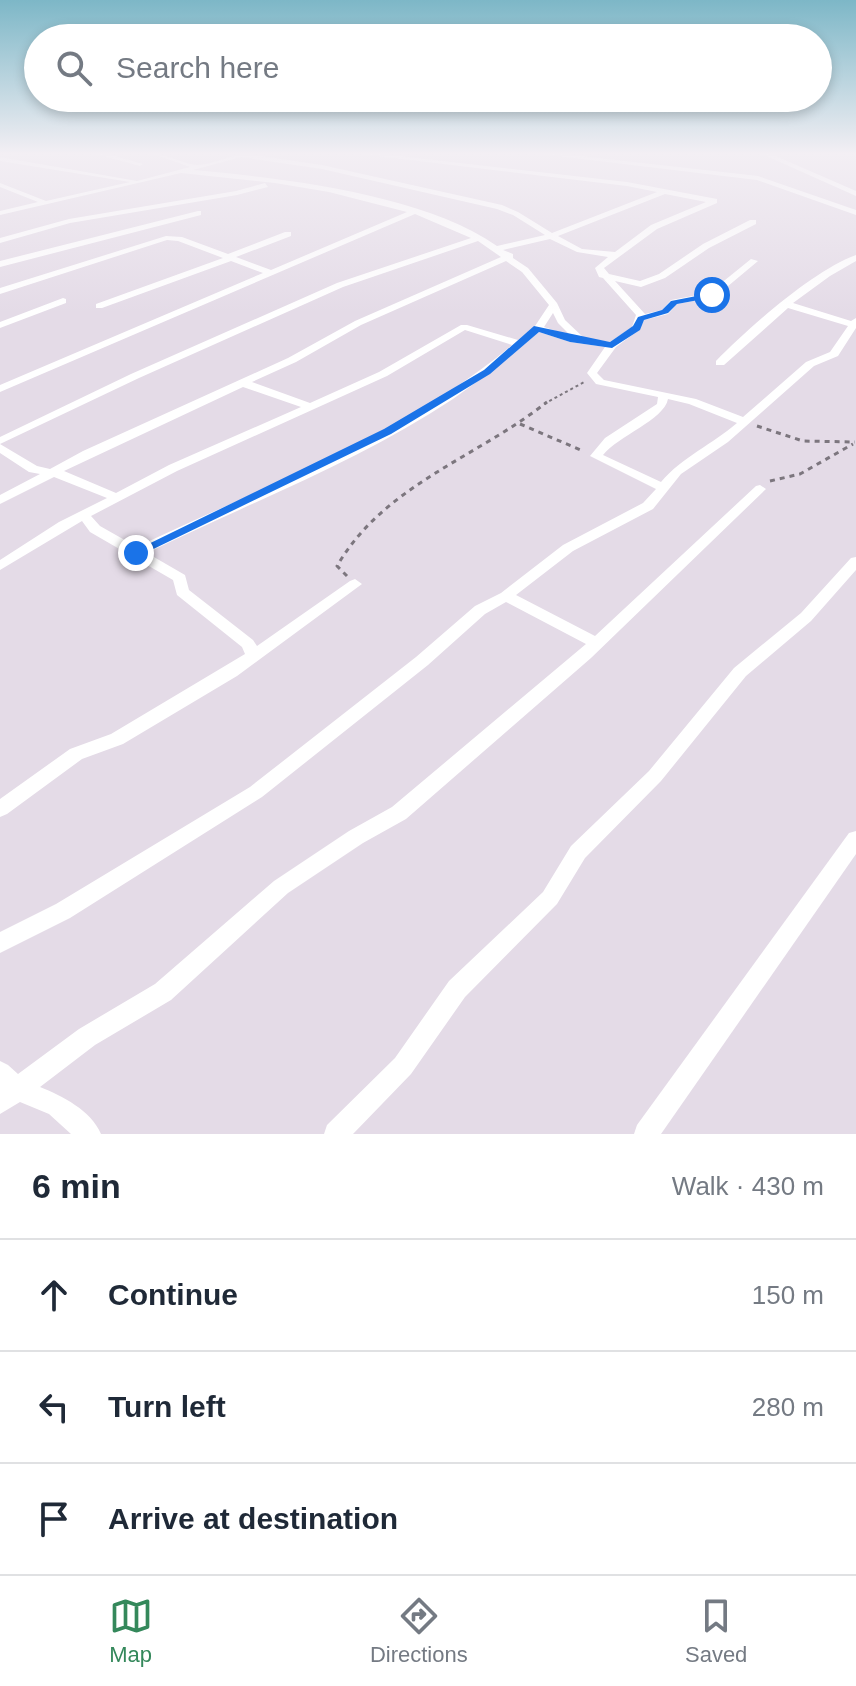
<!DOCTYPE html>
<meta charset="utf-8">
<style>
:root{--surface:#fff;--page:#f6f6f7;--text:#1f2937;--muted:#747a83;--line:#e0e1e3;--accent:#34885b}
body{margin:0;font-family:Helvetica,sans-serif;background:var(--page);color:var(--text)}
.stop{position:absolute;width:24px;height:24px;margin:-18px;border:6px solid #1a73e8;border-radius:50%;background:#fff}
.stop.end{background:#1a73e8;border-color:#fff;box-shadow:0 2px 8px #0008}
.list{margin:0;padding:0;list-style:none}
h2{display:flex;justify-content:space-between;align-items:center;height:104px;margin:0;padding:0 32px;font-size:34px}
h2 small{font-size:26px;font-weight:400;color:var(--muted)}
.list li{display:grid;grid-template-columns:52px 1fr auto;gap:24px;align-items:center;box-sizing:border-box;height:112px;padding:0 32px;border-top:2px solid var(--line)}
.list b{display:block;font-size:30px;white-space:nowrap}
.list em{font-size:26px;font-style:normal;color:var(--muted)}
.icon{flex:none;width:44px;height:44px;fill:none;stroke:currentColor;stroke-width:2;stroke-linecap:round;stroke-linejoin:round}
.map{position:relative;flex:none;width:856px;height:1134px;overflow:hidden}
.search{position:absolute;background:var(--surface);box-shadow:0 4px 12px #0003;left:24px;right:24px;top:24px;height:88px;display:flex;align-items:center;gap:20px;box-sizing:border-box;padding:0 28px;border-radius:44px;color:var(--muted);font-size:30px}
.sheet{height:440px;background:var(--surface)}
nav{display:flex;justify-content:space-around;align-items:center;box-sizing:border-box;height:112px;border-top:2px solid var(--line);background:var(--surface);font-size:22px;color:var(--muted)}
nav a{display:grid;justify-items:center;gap:4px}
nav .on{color:var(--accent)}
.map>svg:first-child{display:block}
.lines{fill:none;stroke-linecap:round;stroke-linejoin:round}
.path-far1{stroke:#7c767e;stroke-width:2;stroke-dasharray:3 3;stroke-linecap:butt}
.path{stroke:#7c767e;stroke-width:3;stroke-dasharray:5 5;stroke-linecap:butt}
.street{fill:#fff;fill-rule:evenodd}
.route{fill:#1a73e8}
</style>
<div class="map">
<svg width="856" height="1134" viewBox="0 0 856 1134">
<rect width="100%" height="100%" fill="#e4dbe7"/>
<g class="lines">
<path class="path-far1" d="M544,404L586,381"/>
<g class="path">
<path d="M520,424L583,451"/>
<path d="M757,426L803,441L855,442"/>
<path d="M770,481L800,474L853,444"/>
<path d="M347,576L337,566C384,485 476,458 547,402"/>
</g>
<g class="street">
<path d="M96,154H108L143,164L140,166Z"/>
<path d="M153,154C169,154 182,164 197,165C213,165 231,154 248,154L322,165L502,205L518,212L552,233L657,192L627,186L360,154H382L627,182L717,199V203L657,229L604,268L609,274L640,281L659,274L703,244L750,220H756V224L709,248L665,278L641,287L615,281L645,314L662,310L671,300L709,293L751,259L758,261L715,297L677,304L668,314L644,320L639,330L616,347L597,373L604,380L696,399L743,417L806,362L830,352L848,326L788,308L724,365H716V361C748,328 814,270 856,255V261L830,276L793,303L851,321L856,318V328L838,356L814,366L728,442L681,474L653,509L573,551L516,595L595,636L756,486L760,485L766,489L591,658L406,819L363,843L288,893L171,1000L95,1045L40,1087C62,1096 91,1110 101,1134H71L49,1114L20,1102L0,1114V1061L8,1065L18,1074L79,1029L155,984L274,881L349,831L392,807L586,644L506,602L485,614L428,665L262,797L70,918L0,953V932L56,904L250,787L416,657L475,606L501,593L563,545L643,503L656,489L590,456L605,438L657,404L658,397L596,384L587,373L605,347L570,342L539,332C512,355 483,378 453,399C358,462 249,503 147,553L185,575L189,590L253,640L257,646L350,581L355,579L362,584L237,676L123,744L82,759L7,814L0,817V799L70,749L111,734L245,654L242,647L177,595L173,580L90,532L82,521L0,570V560L59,522L107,498L54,477L0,504V495L40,474L29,472L0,453V437L131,374L337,283L471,238L415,214L0,392V385L263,273L231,261L102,308H96V304L223,258L178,241L167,240L0,294V288L166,236L182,237L228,254L285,232H291V236L236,257L271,270L407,212L329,192L275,183L181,173L0,215V211L38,202L0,187V183L46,201L130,182L0,161V157L137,181L190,167ZM241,157L322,169L497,209L513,215L545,235L497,246C423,194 283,178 193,170ZM665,194L706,202L651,225L615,252L582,249L558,236ZM550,239L577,252L608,257L595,268L599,277L603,278L636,315L632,327L610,342L584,338L565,320L557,303L528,268L513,258V254L503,250ZM478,241L501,257L355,321L288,358L83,451L50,469L37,466L0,444L139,378L343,287ZM506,261L522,272L549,305L535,326L518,340L467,325H461L379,372L310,403L252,382L296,362L361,325ZM553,313L558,323L571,336L544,327ZM465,330L512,345C402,437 264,486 137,547L100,526L91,516L177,471L387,376ZM243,387L301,407L169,465L116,493L64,471ZM668,399L689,404L737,423C713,444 682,457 661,482L603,455C618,436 664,420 668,399Z"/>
<path d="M540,154H563L758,176L856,210V215L757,180Z"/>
<path d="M762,154H771L856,191V196Z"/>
<path d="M265,183L268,187L237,195L70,223L0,243V238L69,219L236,191Z"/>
<path d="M198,211H201V215L0,267V261Z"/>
<path d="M63,298L66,299V303L0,328V322Z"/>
<path d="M856,557V570L811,621L746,676L661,781L585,858L557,904L465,997L411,1074L353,1134H324L327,1125L395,1058L449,981L543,892L571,846L649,771L734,668L801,613L851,558Z"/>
<path d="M856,831V854L661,1134H634L637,1125L849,833Z"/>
</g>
</g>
<linearGradient id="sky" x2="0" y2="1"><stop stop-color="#7db7c7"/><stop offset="0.49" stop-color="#f3eff4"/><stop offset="1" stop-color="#f3eff4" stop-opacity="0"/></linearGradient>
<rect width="856" height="313" fill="url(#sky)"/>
<path class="route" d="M712,293L715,297L677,304L668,313L644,320L640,330L612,348L570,342L539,332L490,374L391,434L141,555L130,553L384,429L484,370L534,326L610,342L633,326L638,317L662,310L671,301Z"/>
</svg>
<div class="stop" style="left:712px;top:295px"></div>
<div class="stop end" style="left:136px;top:553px"></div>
<div class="search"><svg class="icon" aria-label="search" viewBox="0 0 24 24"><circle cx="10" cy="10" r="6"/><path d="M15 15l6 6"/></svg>Search here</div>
</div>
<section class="sheet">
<h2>6 min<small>Walk · 430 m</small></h2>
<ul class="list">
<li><svg class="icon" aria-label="ahead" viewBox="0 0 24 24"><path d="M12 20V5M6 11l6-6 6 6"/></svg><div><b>Continue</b></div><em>150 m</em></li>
<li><svg class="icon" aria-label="left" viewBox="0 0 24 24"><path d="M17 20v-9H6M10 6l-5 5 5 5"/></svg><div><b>Turn left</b></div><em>280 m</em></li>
<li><svg class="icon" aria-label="arrive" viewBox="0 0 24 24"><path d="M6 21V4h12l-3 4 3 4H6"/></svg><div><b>Arrive at destination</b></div></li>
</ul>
</section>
<nav>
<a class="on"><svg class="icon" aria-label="map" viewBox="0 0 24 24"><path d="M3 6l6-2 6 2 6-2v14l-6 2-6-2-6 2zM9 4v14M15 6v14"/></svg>Map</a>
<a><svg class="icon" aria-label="directions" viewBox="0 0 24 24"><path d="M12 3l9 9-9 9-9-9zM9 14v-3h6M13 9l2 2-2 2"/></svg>Directions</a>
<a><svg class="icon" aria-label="saved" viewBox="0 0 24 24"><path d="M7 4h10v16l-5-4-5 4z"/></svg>Saved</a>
</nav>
